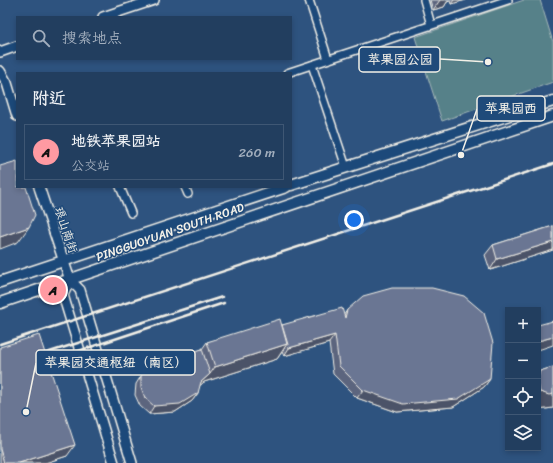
<!DOCTYPE html>
<html lang="zh">
<meta charset="utf-8">
<style>
:root{--surface:#223e5f;--page:#2e4968;--text:#f1f3f6;--muted:#a2aebd;--line:#3f5774;--accent:#ff9aa2}
body{margin:0;font-family:Sriracha,"LXGW WenKai TC",sans-serif;background:var(--page);color:var(--text)}
.controls{position:absolute;right:12px;bottom:12px;display:grid;overflow:hidden;border-radius:0px;box-shadow:0 2px 6px #0003}
.controls button{width:36px;height:36px;display:grid;place-items:center;padding:0;border:0;border-bottom:1px solid var(--line);background:var(--surface);color:var(--text);font:20px sans-serif}
.you{position:absolute;left:354px;top:220px;width:14px;height:14px;margin:-10px;border:3px solid #fff;border-radius:50%;background:#1a73e8;box-shadow:0 0 0 6px #1a73e833}
.badge{display:grid;place-items:center;width:26px;height:26px;border-radius:50%;background:var(--accent);color:#111;font-size:13px;font-weight:700}
.pin{position:absolute;translate:-50% -50%;border:2px solid #fff;box-shadow:0 1px 4px #0006}
.list{margin:0;padding:0;list-style:none}
h2{display:flex;justify-content:space-between;align-items:center;height:52px;margin:0;padding:0 16px;font-size:17px}
h2 small{font-size:13px;font-weight:400;color:var(--muted)}
.list li{display:grid;grid-template-columns:26px 1fr auto;gap:12px;align-items:center;box-sizing:border-box;height:56px;margin:0 8px 8px;padding:0 8px;border:1px solid var(--line);border-radius:0px}
.list b{display:block;font-size:15px;white-space:nowrap}
.list p{margin:0;font-size:13px;white-space:nowrap;color:var(--muted)}
.list em{font-size:13px;font-style:normal;color:var(--muted)}
.icon{flex:none;width:22px;height:22px;fill:none;stroke:currentColor;stroke-width:2;stroke-linecap:round;stroke-linejoin:round}
.map{position:relative;flex:none;width:553px;height:463px;overflow:hidden}
.search{position:absolute;background:var(--surface);box-shadow:0 2px 6px #0003;left:16px;top:16px;width:276px;height:44px;display:flex;align-items:center;gap:10px;box-sizing:border-box;padding:0 14px;border-radius:0px;color:var(--muted);font-size:15px}
.panel{position:absolute;background:var(--surface);box-shadow:0 2px 6px #0003;left:16px;top:72px;width:276px;height:116px;border-radius:0px}
.map>svg:first-child{display:block}
.green{fill:#578189;stroke:#a6b9b8}
.lines{fill:none;stroke-linecap:round;stroke-linejoin:round}
.minor-casing{stroke:#f4f1e8;stroke-width:10}
.tertiary-casing{stroke:#f4f1e8;stroke-width:12}
.secondary-casing{stroke:#f4f1e8;stroke-width:13}
.minor{stroke:#1f4a7a;stroke-width:7}
.tertiary{stroke:#1f4a7a;stroke-width:9}
.secondary{stroke:#1f4a7a;stroke-width:10}
.rail{stroke:#f4f1e8;stroke-width:2.5}
.wall{fill:#5c657e;stroke:#f4f1e8}
.shaded-wall{fill:#4b5367;stroke:#f4f1e8}
.building{fill:#6b7693;stroke:#f4f1e8}
.labels{text-anchor:middle;stroke-width:3;stroke-linejoin:round;paint-order:stroke}
.street-label{font-size:12px;fill:#f4f1e8;stroke:#1f4a7a}
.leader{fill:none;stroke:#f4f1e8;stroke-width:1.5}
.callout-dot{fill:#f4f1e8;stroke:#1f4a7a;stroke-width:1.5}
.callout{fill:#1f4a7a;stroke:#f4f1e8;stroke-width:1.5}
.callout-label{font-size:13px;text-anchor:middle;font-weight:bold;fill:#f4f1e8}
</style>
<div class="map">
<svg width="553" height="463" viewBox="0 0 553 463">
<rect width="100%" height="100%" fill="#2e537f"/>
<filter id="ink" filterUnits="userSpaceOnUse"><feTurbulence type="fractalNoise" baseFrequency=".025" numOctaves="2"/><feDisplacementMap in="SourceGraphic" scale="8" xChannelSelector="R" yChannelSelector="G"/><feConvolveMatrix kernelMatrix="1 2 1 2 8 2 1 2 1" color-interpolation-filters="sRGB"/></filter>
<g filter="url(#ink)">
<path class="green" d="M524,0H540L553,42V82L442,121L415,37Z"/>
<g class="lines">
<defs>
<g id="minor">
<path d="M309,0L328,59"/>
<path d="M424,0L431,25"/>
<path d="M312,65L346,167"/>
<path d="M287,73L508,0"/>
<path d="M120,187L131,213"/>
<path d="M185,187L188,194"/>
</g>
<g id="tertiary">
<path d="M103,17L154,0"/>
<path d="M0,52L17,46"/>
<path d="M0,71L7,83L17,116"/>
<path d="M39,187L70,280L80,290L132,463"/>
<path d="M70,280L63,295L114,463"/>
</g>
<g id="secondary">
<path d="M291,185L553,101"/>
<path d="M0,282L286,187"/>
<path d="M0,303L553,116"/>
</g>
</defs>
<use href="#minor" class="minor-casing"/>
<use href="#tertiary" class="tertiary-casing"/>
<use href="#secondary" class="secondary-casing"/>
<use href="#minor" class="minor"/>
<use href="#tertiary" class="tertiary"/>
<use href="#secondary" class="secondary"/>
<g class="rail">
<path d="M0,344L553,164"/>
<path d="M34,357L222,297"/>
<path d="M36,365L224,303"/>
</g>
</g>
<g class="wall">
<path d="M430,0H466L451,4L450,1L447,2L444,7L433,10Z"/>
<path d="M553,226V250L490,270L485,255L493,245Z"/>
<path d="M347,310L490,379L484,387L453,407L397,412L357,398L333,374L329,343L284,356L282,352L277,359L204,382L199,386L198,393L192,401L175,412L149,414L140,406L135,395L136,384L141,376L202,349L207,342L282,325L344,315Z"/>
<path d="M0,347L67,456L45,463H0Z"/>
<path d="M553,367V408L538,410V374L540,371Z"/>
</g>
<g class="shaded-wall">
<path d="M440,0H451L450,1L447,2L444,7L433,10Z"/>
<path d="M454,0H466L451,4Z"/>
<path d="M29,227L18,242L0,249V237Z"/>
<path d="M553,242V250L490,270L497,259Z"/>
<path d="M335,335L329,343L284,356L289,348Z"/>
<path d="M553,337V345L538,350V341Z"/>
<path d="M287,344L277,359L204,382L195,390L201,382L210,374L215,367Z"/>
<path d="M490,379L484,387L453,407L397,412L357,398L363,390Z"/>
<path d="M540,392L553,394V408L538,410V395Z"/>
<path d="M198,393L192,401L175,412L149,414L154,406Z"/>
<path d="M75,445L67,456L45,463H19Z"/>
</g>
<g class="building">
<path d="M17,161V187H26L35,215L29,227L0,237V166Z"/>
<path d="M553,226V242L497,259L493,245Z"/>
<path d="M392,288H432L464,296L484,313L493,343L490,379L458,399L403,404L363,390L339,366L335,335L289,348L282,325L342,308L345,318L347,310L363,296Z"/>
<path d="M280,319L287,344L215,367L207,342Z"/>
<path d="M553,321V337L538,341V325Z"/>
<path d="M39,335L75,445L19,463H4L0,449V347Z"/>
<path d="M202,349L210,374L201,382L198,393L180,404L154,406L145,398L141,387V376L150,365Z"/>
<path d="M553,367V394L549,395L540,392L538,383V378L540,371Z"/>
</g>
</g>
<g class="labels">
<g class="street-label">
<text transform="translate(66 230) rotate(71)" y="4">琅山南街</text>
<text transform="translate(170 232) rotate(-19)" y="4">PINGGUOYUAN SOUTH ROAD</text>
</g>
</g>
<path class="leader" d="M488 62L440 59M461 155L477 109M26 412L36 363"/>
<g class="callout-dot">
<circle cx="488" cy="62" r="4"/>
<circle cx="461" cy="155" r="4"/>
<circle cx="26" cy="412" r="4"/>
</g>
<g class="callout">
<rect x="359" y="47" width="81" height="25" rx="4"/>
<rect x="477" y="96" width="68" height="25" rx="4"/>
<rect x="36" y="350" width="159" height="25" rx="4"/>
</g>
<g class="callout-label">
<text x="400" y="64">苹果园公园</text>
<text x="511" y="113">苹果园西</text>
<text x="116" y="367">苹果园交通枢纽（南区）</text>
</g>
</svg>
<div class="controls">
<button>+</button>
<button>−</button>
<button><svg class="icon" aria-label="locate" viewBox="0 0 24 24"><circle cx="12" cy="12" r="6"/><path d="M12 2v4M12 18v4M2 12h4M18 12h4"/></svg></button>
<button><svg class="icon" aria-label="layers" viewBox="0 0 24 24"><path d="M12 4l9 5-9 5-9-5zM3 14l9 5 9-5"/></svg></button>
</div>
<div class="you"></div>
<div class="pin badge" style="left:53px;top:290px">A</div>
<div class="search"><svg class="icon" aria-label="search" viewBox="0 0 24 24"><circle cx="10" cy="10" r="6"/><path d="M15 15l6 6"/></svg>搜索地点</div>
<section class="panel">
<h2>附近<small></small></h2>
<ul class="list">
<li><span class="badge">A</span><div><b>地铁苹果园站</b><p>公交站</p></div><em>260 m</em></li>
</ul>
</section>
</div>
